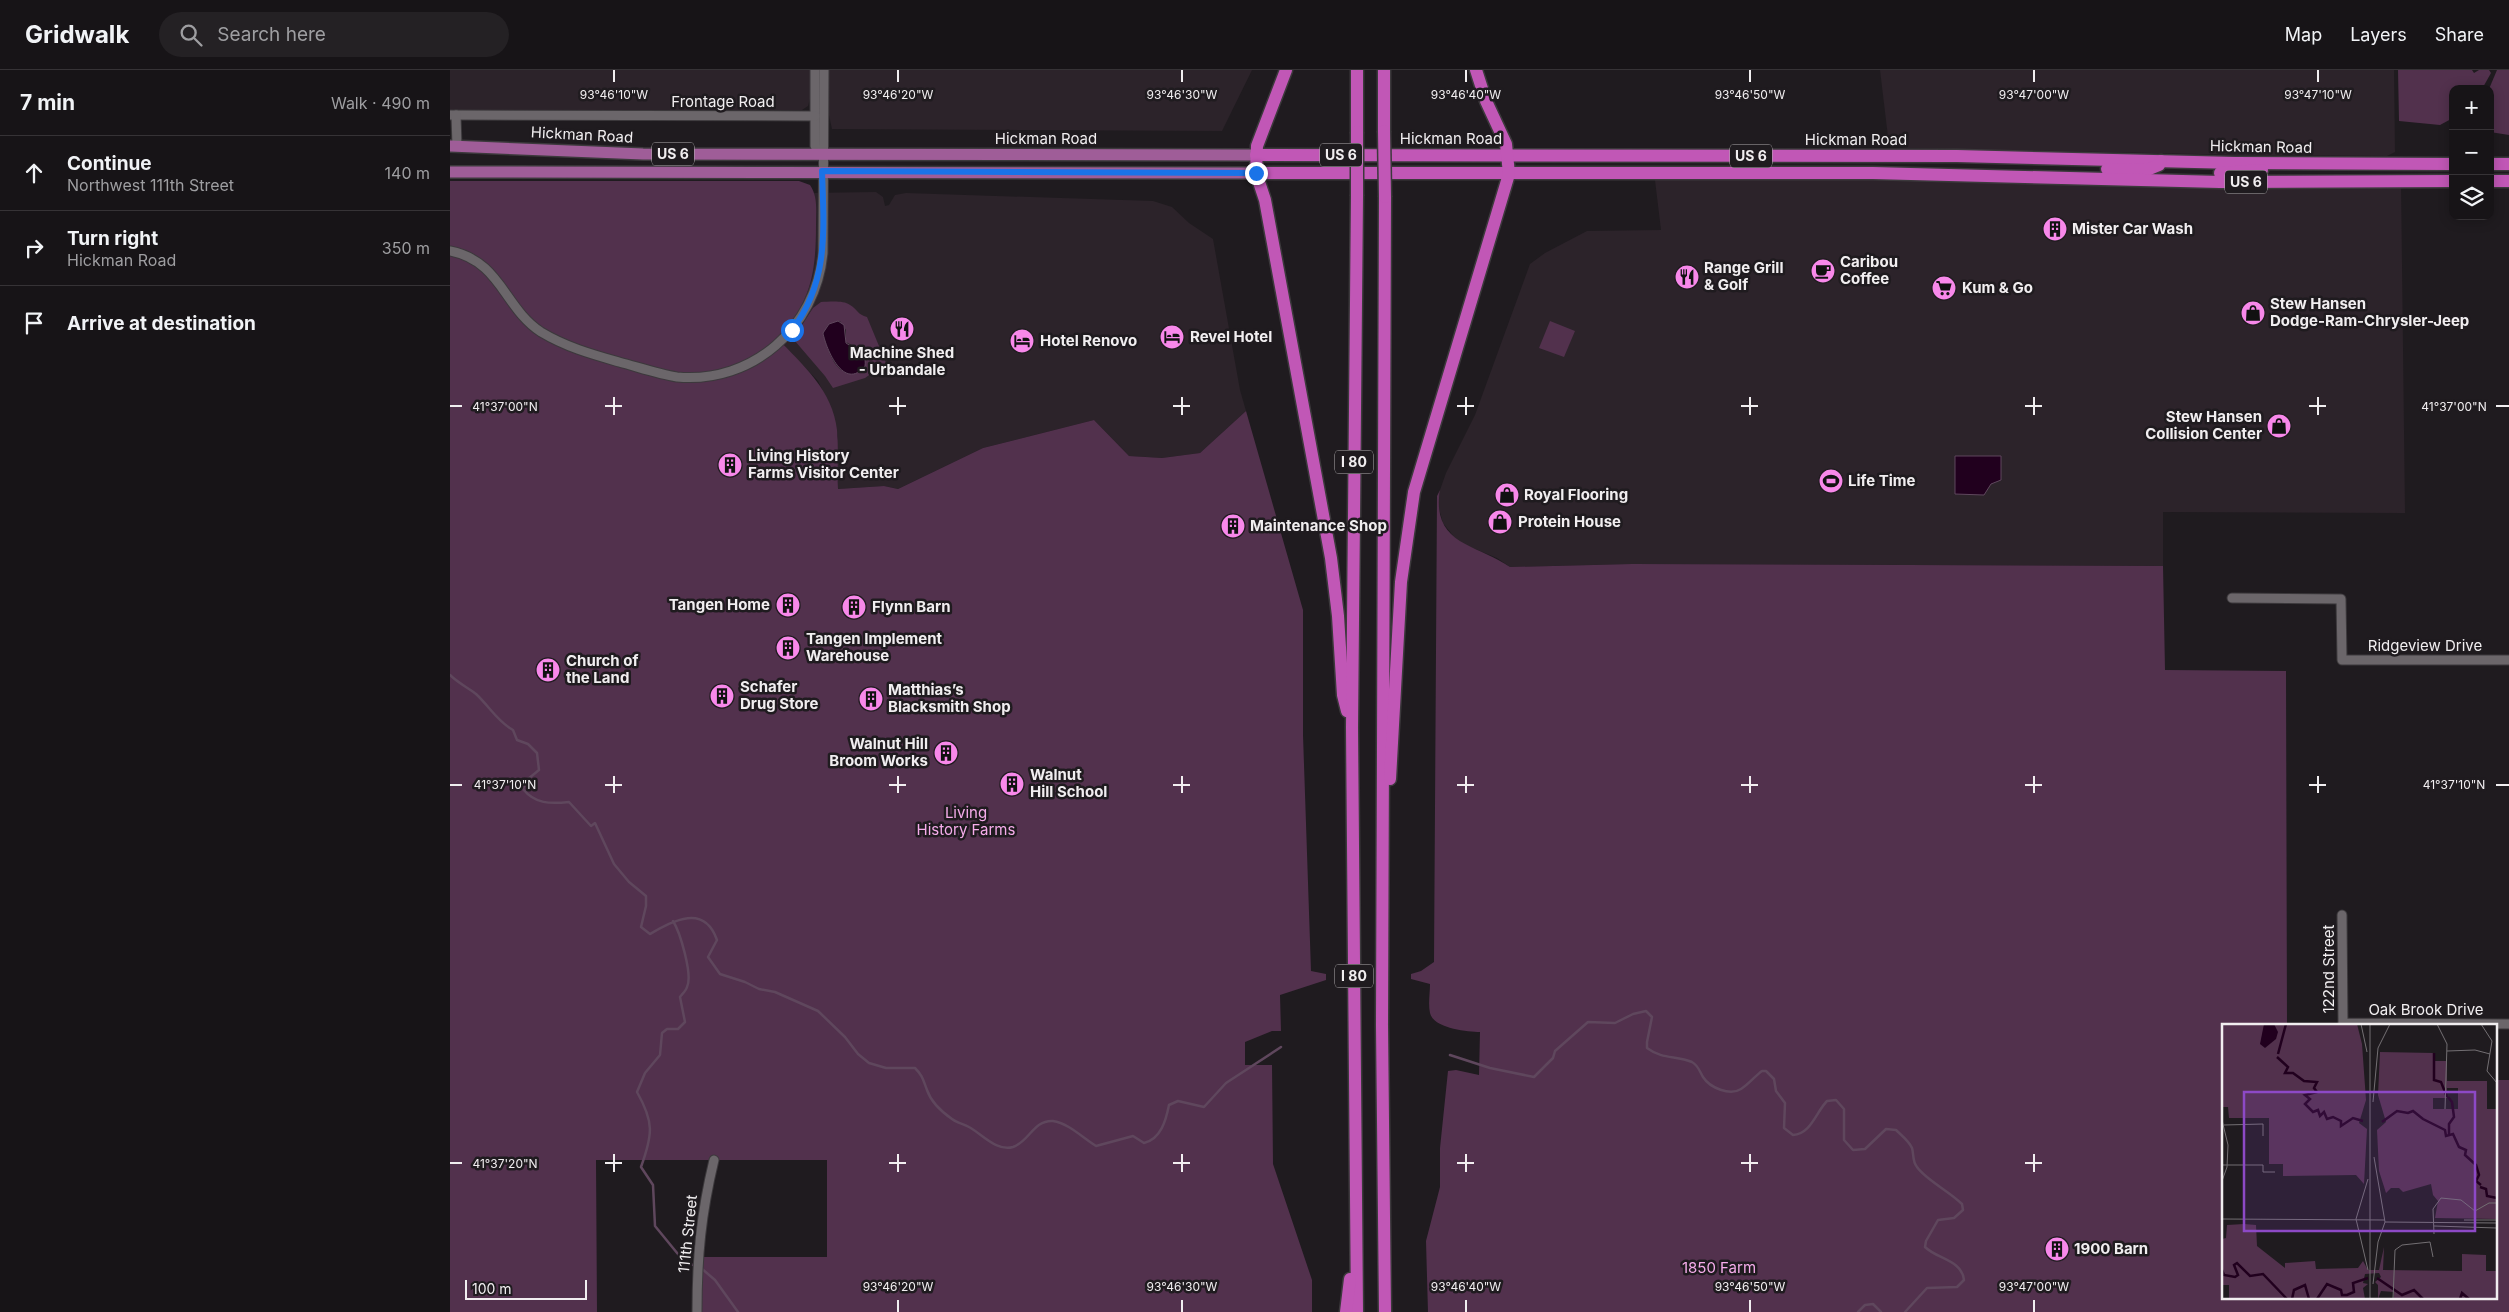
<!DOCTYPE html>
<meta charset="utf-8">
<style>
:root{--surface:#171417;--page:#242124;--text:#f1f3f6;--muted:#9e9ea1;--line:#363336}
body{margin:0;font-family:Inter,sans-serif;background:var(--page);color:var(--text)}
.controls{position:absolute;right:15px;top:15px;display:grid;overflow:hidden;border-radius:10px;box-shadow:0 2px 12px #0003}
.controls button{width:45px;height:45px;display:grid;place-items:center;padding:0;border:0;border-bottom:1px solid var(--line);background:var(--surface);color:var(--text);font:25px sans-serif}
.scale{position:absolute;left:15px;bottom:12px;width:122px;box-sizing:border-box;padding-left:5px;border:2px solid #f1eef0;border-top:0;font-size:14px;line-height:18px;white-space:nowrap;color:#f1eef0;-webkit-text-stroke:4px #1f1b1f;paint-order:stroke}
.stop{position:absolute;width:15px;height:15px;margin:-11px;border:4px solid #1a73e8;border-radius:50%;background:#fff}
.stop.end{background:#1a73e8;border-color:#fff;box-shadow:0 1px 5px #0008}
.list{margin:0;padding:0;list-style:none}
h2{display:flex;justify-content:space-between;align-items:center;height:65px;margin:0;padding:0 20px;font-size:21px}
h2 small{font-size:16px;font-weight:400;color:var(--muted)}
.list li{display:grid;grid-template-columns:32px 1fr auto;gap:15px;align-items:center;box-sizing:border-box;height:75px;padding:0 20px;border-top:1px solid var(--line)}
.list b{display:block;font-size:19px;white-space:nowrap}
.list p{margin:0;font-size:16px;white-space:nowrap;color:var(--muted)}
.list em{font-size:16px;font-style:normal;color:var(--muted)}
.icon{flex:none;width:28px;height:28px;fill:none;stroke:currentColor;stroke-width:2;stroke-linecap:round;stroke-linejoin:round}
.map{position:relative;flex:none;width:2059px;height:1242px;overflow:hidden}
header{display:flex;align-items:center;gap:30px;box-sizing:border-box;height:70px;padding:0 25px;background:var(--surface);border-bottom:1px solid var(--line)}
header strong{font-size:24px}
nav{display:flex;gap:28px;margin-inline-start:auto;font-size:18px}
.search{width:350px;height:45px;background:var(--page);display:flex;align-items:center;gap:12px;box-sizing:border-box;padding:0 18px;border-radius:28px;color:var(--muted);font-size:19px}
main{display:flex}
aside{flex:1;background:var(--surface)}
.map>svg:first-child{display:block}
.built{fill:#2c232a}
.green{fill:#52314d;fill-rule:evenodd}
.water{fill:#21001e;stroke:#5f475d}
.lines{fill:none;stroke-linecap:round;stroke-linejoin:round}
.stream{stroke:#5f475d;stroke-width:2.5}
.minor-casing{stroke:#3c393c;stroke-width:11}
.major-casing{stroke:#3c393c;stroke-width:14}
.highway-casing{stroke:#3c393c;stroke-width:15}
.minor{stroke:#6b666a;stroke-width:9}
.major{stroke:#9f5d98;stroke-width:11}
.highway{stroke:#c157b6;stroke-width:12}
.highway-bridge-casing{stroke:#3c393c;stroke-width:15;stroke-linecap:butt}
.highway-bridge{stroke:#c157b6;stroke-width:12}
.route{stroke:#1a73e8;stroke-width:6}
.ticks{fill:none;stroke:#f1eef0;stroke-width:2}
.labels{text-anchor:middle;stroke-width:5;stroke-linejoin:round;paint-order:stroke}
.shield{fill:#1f1b1f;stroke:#b2afb1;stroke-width:1}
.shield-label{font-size:14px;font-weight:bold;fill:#f1eef0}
.street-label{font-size:15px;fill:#f1eef0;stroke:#1f1b1f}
.poi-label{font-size:15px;font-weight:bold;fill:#f1eef0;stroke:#1f1b1f;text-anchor:start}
.park-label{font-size:15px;fill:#f6aceb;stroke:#1f1b1f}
.inset-river{fill:none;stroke:#21001e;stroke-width:2.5}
.inset-road{fill:none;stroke:#736f73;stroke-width:1}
.view{fill:#8d49c6;fill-opacity:0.15;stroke:#8d49c6;stroke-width:2.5}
.inset-edge{fill:none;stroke:#f1eef0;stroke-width:2.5}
.ticks-label{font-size:12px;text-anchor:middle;fill:#f1eef0;stroke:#1f1b1f;stroke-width:5;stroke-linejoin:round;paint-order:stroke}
</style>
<header>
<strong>Gridwalk</strong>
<div class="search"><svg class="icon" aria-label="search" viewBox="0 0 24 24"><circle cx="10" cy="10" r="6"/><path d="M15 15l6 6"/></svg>Search here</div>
<nav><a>Map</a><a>Layers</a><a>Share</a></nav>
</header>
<main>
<aside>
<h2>7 min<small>Walk · 490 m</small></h2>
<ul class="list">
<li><svg class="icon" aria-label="ahead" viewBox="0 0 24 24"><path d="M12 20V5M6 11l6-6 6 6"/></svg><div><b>Continue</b><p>Northwest 111th Street</p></div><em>140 m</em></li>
<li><svg class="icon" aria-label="right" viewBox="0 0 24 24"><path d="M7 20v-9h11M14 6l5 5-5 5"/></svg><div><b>Turn right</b><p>Hickman Road</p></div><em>350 m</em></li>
<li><svg class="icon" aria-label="arrive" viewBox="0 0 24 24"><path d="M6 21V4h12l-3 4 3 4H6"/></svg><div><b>Arrive at destination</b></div></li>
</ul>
</aside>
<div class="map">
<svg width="2059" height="1242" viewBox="0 0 2059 1242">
<rect width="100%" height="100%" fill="#1f1b1f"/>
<g class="built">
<path d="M0,0H360V29L358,36L352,40H0Z"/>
<path d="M377,0H802L772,61L382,59L377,36Z"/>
<path d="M1430,0H1944L1945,82L1937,86L1796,85L1455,78L1447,76L1438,67Z"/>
<path d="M1204,102L1951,111L1955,443L1713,442V496L1182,494L1060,497L1047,488L1008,472L993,453L988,435L990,420L996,403L1025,345L1080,194L1095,183L1137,161L1211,160Z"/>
<path d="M426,122L433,127L435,136L439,135L445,125L456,123L703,131L722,137L739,153L763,169L790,320L796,341L750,383L712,388L679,386L644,350L533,378L448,419L434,416L388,419V367L382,340L368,311L323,264L358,123Z"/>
</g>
<g class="green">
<path d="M1948,0H2022L2024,3L2029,0H2039L2041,3L2032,19H2003V48L1990,55L1949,51Z"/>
<path d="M2047,0H2059V65L2040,62L2039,19Z"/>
<path d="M0,111H349L360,115C368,127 366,140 366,155C366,202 361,234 327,268C353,295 383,321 387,360C389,380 387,400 388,419L434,416L448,419L533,378L644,350L679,386L712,388L750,383L796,341L853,540V665L861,901L876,904V910L830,925L831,961H822L795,972V995H822L823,1094L862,1210V1242H247V1187H377V1090H146L147,1242H0Z"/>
<path d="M371,232C379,232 393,230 400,235C407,239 408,245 417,247L436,293L415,308L383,318L375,306L345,271V266L363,238ZM390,251L396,260V272L409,279L415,287L406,303C386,307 379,283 374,267L377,256Z"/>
<path d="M1100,251L1125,261L1114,287L1089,278Z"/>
<path d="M990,420C981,475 1027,474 1060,497L1182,494L1713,496L1715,600L1836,601L1837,956H1773V1228H2045V1010H2059V1242H978L976,1171L990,1117V1078L998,1001L1006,1000L1029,1005L1030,962C1017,962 983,958 980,943C978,934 980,923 980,914L961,909V904L971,901L984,892L987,426Z"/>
</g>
<g class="water">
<path d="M388,251L394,255L396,273C406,280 417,281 415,296C394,322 376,279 373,263L379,254Z"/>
<path d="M1505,386H1551V410L1541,414L1534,425L1505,424Z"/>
</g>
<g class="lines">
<g class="stream">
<path d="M0,605C8,613 17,617 26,624C39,636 48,652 63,660L67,670L78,674L87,683L89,700L78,709L73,719C85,734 100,734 119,732L141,756L145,753L164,794L179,812L196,826V836L191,857L200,864C223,851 254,833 267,870L258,887L270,904L295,912L309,919L325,922L368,941L395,967L408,984L419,993L436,998H465C473,1006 473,1010 477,1020C481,1032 492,1042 502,1049C507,1053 514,1054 519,1057C532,1064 547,1082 563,1077C580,1071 583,1050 603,1051C618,1053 633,1068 646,1076L683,1066L694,1073C711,1069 716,1050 719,1035L728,1031L754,1037L776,1013L831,977"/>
<path d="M223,851C230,862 243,905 237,917C236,921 232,924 230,927L235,952L228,959H217L212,963L210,985L195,1003L187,1022C204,1052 203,1064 191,1097L203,1115L205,1156L232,1189L243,1195"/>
<path d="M1000,985L1040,998L1084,1007L1103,988L1105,981L1138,952L1165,953L1183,944L1196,941L1202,947L1197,972V978C1213,990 1226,985 1242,992C1248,995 1250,1002 1253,1007C1260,1018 1280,1026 1291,1019C1299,1014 1305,1006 1312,1001H1316L1324,1009L1326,1021L1335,1033L1334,1058L1343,1065C1361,1064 1366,1042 1377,1031L1386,1030L1394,1039V1070L1403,1080L1415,1079L1436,1059L1446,1060C1451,1065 1459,1071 1462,1078C1464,1084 1462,1091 1467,1097C1476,1110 1499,1121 1512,1134L1513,1140L1504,1148L1488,1150L1476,1171L1475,1177C1487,1189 1512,1190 1514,1210L1507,1217L1477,1218L1455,1242"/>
<path d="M251,1198L265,1210L288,1242"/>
<path d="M1408,1242L1415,1235L1423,1234L1431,1242"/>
</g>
<defs>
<g id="minor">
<path d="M365,0V76L372,86"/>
<path d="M0,45L365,46"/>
<path d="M6,45L7,76"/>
<path d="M0,181C51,191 54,238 91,262C116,277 141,284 169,292C188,297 208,304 227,307C303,314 366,257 373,183L374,0"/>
<path d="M1782,528L1891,529L1892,590H2059"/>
<path d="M1892,845L1893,953L2059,954"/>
<path d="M247,1242C247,1187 251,1144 264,1090"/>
</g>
<g id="major">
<path d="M0,76L193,84L806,85"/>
<path d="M0,102L806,103"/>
</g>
<g id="highway">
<path d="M836,0L807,76L806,103L815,130L881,488L888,546L893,625L897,641"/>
<path d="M907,0V62"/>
<path d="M934,0V61"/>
<path d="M806,85L1507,86L1785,93L2003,94"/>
<path d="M2040,94H2059"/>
<path d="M1657,99L1697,100L1709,95L1711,91"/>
<path d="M806,103H1423L1770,112L2003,111"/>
<path d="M1770,103L1812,100"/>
<path d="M2040,111H2059"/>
<path d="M907,126L902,658L907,1242"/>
<path d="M935,127L932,955L935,1242"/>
<path d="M940,709L951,512L964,422L1059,104L1056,74L1036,31L1026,0"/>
<path d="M896,1242L900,1209"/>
</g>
</defs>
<use href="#minor" class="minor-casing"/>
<use href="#major" class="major-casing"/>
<use href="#highway" class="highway-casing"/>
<use href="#minor" class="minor"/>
<use href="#major" class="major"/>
<use href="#highway" class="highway"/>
<defs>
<g id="highway-bridge">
<path d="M934,61L935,127"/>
<path d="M907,126V62"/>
</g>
</defs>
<use href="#highway-bridge" class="highway-bridge-casing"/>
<use href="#highway-bridge" class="highway-bridge"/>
</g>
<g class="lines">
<path class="route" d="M342,260C379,212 374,159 372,101L806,103"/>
</g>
<path class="ticks" d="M164,0V12M448,0V12M732,0V12M1016,0V12M1300,0V12M1584,0V12M1868,0V12M164,327V345M448,327V345M732,327V345M1016,327V345M1300,327V345M1584,327V345M1868,327V345M0,336H12M155,336H172M439,336H456M723,336H740M1007,336H1024M1291,336H1308M1575,336H1592M1859,336H1876M2046,336H2059M164,706V723M448,706V723M732,706V723M1016,706V723M1300,706V723M1584,706V723M1868,706V723M0,715H12M155,715H172M439,715H456M723,715H740M1007,715H1024M1291,715H1308M1575,715H1592M1859,715H1876M2046,715H2059M164,1084V1102M448,1084V1102M732,1084V1102M1016,1084V1102M1300,1084V1102M1584,1084V1102M0,1093H12M155,1093H172M439,1093H456M723,1093H740M1007,1093H1024M1291,1093H1308M1575,1093H1592M448,1230V1242M732,1230V1242M1016,1230V1242M1300,1230V1242M1584,1230V1242"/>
<defs>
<symbol id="building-disc" viewBox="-11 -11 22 22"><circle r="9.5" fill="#f888ea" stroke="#1f1b1f"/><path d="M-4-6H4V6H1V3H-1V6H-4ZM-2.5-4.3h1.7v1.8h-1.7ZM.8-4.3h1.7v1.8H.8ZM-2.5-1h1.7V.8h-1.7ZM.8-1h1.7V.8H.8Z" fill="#111"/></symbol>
<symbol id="cafe-disc" viewBox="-11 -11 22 22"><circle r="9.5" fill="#f888ea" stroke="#1f1b1f"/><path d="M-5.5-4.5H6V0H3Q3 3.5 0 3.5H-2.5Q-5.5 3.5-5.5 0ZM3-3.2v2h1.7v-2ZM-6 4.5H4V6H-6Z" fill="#111"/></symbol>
<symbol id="restaurant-disc" viewBox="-11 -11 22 22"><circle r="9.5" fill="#f888ea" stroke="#1f1b1f"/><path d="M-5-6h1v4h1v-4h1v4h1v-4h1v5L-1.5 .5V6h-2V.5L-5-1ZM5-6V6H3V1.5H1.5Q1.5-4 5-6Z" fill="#111"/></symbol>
<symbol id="supermarket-disc" viewBox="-11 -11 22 22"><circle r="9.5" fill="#f888ea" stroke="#1f1b1f"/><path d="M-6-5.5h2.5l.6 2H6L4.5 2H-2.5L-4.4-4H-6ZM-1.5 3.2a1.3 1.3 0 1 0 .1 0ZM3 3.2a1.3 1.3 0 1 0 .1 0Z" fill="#111"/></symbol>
<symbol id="shop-disc" viewBox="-11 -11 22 22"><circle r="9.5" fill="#f888ea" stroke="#1f1b1f"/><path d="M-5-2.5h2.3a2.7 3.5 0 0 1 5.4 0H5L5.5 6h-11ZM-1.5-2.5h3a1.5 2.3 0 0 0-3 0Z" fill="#111"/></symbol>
<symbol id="hotel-disc" viewBox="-11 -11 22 22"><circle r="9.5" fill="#f888ea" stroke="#1f1b1f"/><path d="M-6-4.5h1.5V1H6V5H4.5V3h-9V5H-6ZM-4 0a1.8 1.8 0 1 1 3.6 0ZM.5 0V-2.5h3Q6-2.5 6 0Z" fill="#111"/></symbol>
<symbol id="stadium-disc" viewBox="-11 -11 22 22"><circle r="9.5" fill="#f888ea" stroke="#1f1b1f"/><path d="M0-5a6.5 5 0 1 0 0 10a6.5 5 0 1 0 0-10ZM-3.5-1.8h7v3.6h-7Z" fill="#111"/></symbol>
</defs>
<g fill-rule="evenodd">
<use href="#building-disc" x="1591" y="145" width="28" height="28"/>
<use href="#cafe-disc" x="1359" y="187" width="28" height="28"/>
<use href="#restaurant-disc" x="1223" y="193" width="28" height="28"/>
<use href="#supermarket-disc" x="1480" y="204" width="28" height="28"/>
<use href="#shop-disc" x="1789" y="229" width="28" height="28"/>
<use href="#restaurant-disc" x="438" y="245" width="28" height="28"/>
<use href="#hotel-disc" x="708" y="253" width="28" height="28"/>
<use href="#hotel-disc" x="558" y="257" width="28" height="28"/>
<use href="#shop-disc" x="1815" y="342" width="28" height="28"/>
<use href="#building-disc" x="266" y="381" width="28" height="28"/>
<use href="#stadium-disc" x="1367" y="397" width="28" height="28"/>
<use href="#shop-disc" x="1043" y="411" width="28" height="28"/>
<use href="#shop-disc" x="1036" y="438" width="28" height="28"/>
<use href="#building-disc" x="769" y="442" width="28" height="28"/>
<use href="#building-disc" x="324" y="521" width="28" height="28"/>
<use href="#building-disc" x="390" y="523" width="28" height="28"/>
<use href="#building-disc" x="324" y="564" width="28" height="28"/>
<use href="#building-disc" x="84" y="586" width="28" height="28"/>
<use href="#building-disc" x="258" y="612" width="28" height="28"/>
<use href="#building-disc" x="407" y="615" width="28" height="28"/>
<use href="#building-disc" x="482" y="669" width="28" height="28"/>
<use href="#building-disc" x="548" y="700" width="28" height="28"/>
<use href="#building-disc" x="1593" y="1165" width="28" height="28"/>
</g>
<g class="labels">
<g class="shield">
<rect x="202" y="72.5" width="42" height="23" rx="4"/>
<rect x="870" y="73.5" width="42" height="23" rx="4"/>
<rect x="1280" y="74.5" width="42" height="23" rx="4"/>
<rect x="1775" y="100.5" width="42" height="23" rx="4"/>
<rect x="885" y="380.5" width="38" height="23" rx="4"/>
<rect x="885" y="894.5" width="38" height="23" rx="4"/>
</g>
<g class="shield-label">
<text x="223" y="89">US 6</text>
<text x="891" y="90">US 6</text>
<text x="1301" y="91">US 6</text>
<text x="1796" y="117">US 6</text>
<text x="904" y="397">I 80</text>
<text x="904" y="911">I 80</text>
</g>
<g class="street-label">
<text x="273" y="37">Frontage Road</text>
<text transform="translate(132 65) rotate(3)" y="5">Hickman Road</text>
<text x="596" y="74">Hickman Road</text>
<text x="1001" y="74">Hickman Road</text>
<text x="1406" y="75">Hickman Road</text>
<text transform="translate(1811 77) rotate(1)" y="5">Hickman Road</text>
<text x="1975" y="581">Ridgeview Drive</text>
<text transform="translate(1879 899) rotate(-90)" y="5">122nd Street</text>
<text x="1976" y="945">Oak Brook Drive</text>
<text transform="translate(238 1164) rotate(-84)" y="5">111th Street</text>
</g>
<g class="poi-label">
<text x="1622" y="164">Mister Car Wash</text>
<text x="1390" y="197">Caribou<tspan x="1390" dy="17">Coffee</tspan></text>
<text x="1254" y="203">Range Grill<tspan x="1254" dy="17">&amp; Golf</tspan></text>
<text x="1512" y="223">Kum &amp; Go</text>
<text x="1820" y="239">Stew Hansen<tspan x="1820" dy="17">Dodge-Ram-Chrysler-Jeep</tspan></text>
<text x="740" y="272">Revel Hotel</text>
<text x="590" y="276">Hotel Renovo</text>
<text x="452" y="288" text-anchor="middle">Machine Shed<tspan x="452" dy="17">- Urbandale</tspan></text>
<text x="1812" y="352" text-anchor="end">Stew Hansen<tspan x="1812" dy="17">Collision Center</tspan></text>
<text x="298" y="391">Living History<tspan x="298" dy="17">Farms Visitor Center</tspan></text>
<text x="1398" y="416">Life Time</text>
<text x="1074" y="430">Royal Flooring</text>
<text x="1068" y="457">Protein House</text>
<text x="800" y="461">Maintenance Shop</text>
<text x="320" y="540" text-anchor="end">Tangen Home</text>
<text x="422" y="542">Flynn Barn</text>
<text x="356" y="574">Tangen Implement<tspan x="356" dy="17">Warehouse</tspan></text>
<text x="116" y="596">Church of<tspan x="116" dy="17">the Land</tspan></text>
<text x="290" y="622">Schafer<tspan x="290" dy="17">Drug Store</tspan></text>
<text x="438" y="625">Matthias’s<tspan x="438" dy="17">Blacksmith Shop</tspan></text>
<text x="478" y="679" text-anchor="end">Walnut Hill<tspan x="478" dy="17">Broom Works</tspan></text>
<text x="580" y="710">Walnut<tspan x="580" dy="17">Hill School</tspan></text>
<text x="1624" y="1184">1900 Barn</text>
</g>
<g class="park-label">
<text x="516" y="748">Living<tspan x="516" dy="17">History Farms</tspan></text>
<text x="1269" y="1203">1850 Farm</text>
</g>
</g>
<g transform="translate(1772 954)">
<rect width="275" height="275" fill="#1f1b1f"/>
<path d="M0,0H135L140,20L144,76L137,99L145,105L142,160L134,151L61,152V140H47V94H7L6,83H0ZM158,28L212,29L213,37H225V57H265V85H275V195L213,194L216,177L211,171L209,160L181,168L177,164H169L164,169L157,147L155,106L164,98L156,71ZM225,64H236V85H211V74H225ZM22,200L34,201L35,222L63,244V239L93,237L94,245L136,244L141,237L146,246H157L162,223L161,246L240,247V230L264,231V247H275V275H172V268L159,267L156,275V261L153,258L159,253L157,249L143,250L141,259L146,260L141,264L143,275H117L133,268L117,275H7V261H0V215L4,214L5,201Z" fill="#52314d" fill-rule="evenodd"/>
<path d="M42,0H52L56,8L54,15L43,24L38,20Z" fill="#21001e"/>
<path class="inset-river" d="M212,29V56L219,58L225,73M56,30L64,0M55,33L66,43L63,49H71L82,57L95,58L92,64L95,68L83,71L88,75L83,80L91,88L96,86L98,92L102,88L105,95L111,93L119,97V102L131,94L141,97M226,73L230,78L232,93L227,100V111M160,98L175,87L186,89L191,87L201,95L223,106L224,112L231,110L237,123L244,126L243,131L254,141L257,151L254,157L259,161M258,163L264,165L265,172L275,174M0,246L2,251L13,253L16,251L12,241L15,239L28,252L41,250L65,275M155,254L180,271L192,266L201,275M70,275L72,266L83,261L87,275M95,275L105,260L119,266L120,271H125L132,268L131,259L146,254M238,275L240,269L247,275"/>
<path class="inset-road" d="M139,0L145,28M148,0V275M215,0L225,20L223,85M259,0L270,17L265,47L275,59M225,27L253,26L268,30M151,78L156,24L168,0M0,96L6,121L5,143L0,157M2,101L41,100V112M0,141H41V148H53M146,155L134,195L146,246M0,195L163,196M242,196H275M163,198L275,199M212,202L275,204M212,210L211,185L219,174L239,176L253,187L267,179H275M208,218L211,233M151,260L156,218L163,198L152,133M171,275L173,226L180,221L208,218"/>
<path class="view" d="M22,68H253V207H22Z"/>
<rect width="275" height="275" class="inset-edge"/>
</g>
<g class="ticks-label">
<text x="164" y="29">93°46'10"W</text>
<text x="448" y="29">93°46'20"W</text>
<text x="732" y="29">93°46'30"W</text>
<text x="1016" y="29">93°46'40"W</text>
<text x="1300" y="29">93°46'50"W</text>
<text x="1584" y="29">93°47'00"W</text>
<text x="1868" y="29">93°47'10"W</text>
<text x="2004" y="341">41°37'00"N</text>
<text x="55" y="341">41°37'00"N</text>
<text x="2004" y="719">41°37'10"N</text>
<text x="55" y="719">41°37'10"N</text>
<text x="55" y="1098">41°37'20"N</text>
<text x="448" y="1221">93°46'20"W</text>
<text x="732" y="1221">93°46'30"W</text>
<text x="1016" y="1221">93°46'40"W</text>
<text x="1300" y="1221">93°46'50"W</text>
<text x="1584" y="1221">93°47'00"W</text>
</g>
</svg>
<div class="controls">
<button>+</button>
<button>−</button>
<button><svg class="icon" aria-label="layers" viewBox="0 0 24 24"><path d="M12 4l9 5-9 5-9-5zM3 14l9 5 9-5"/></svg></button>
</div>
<div class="scale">100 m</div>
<div class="stop" style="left:342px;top:260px"></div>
<div class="stop end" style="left:806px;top:103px"></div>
</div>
</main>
